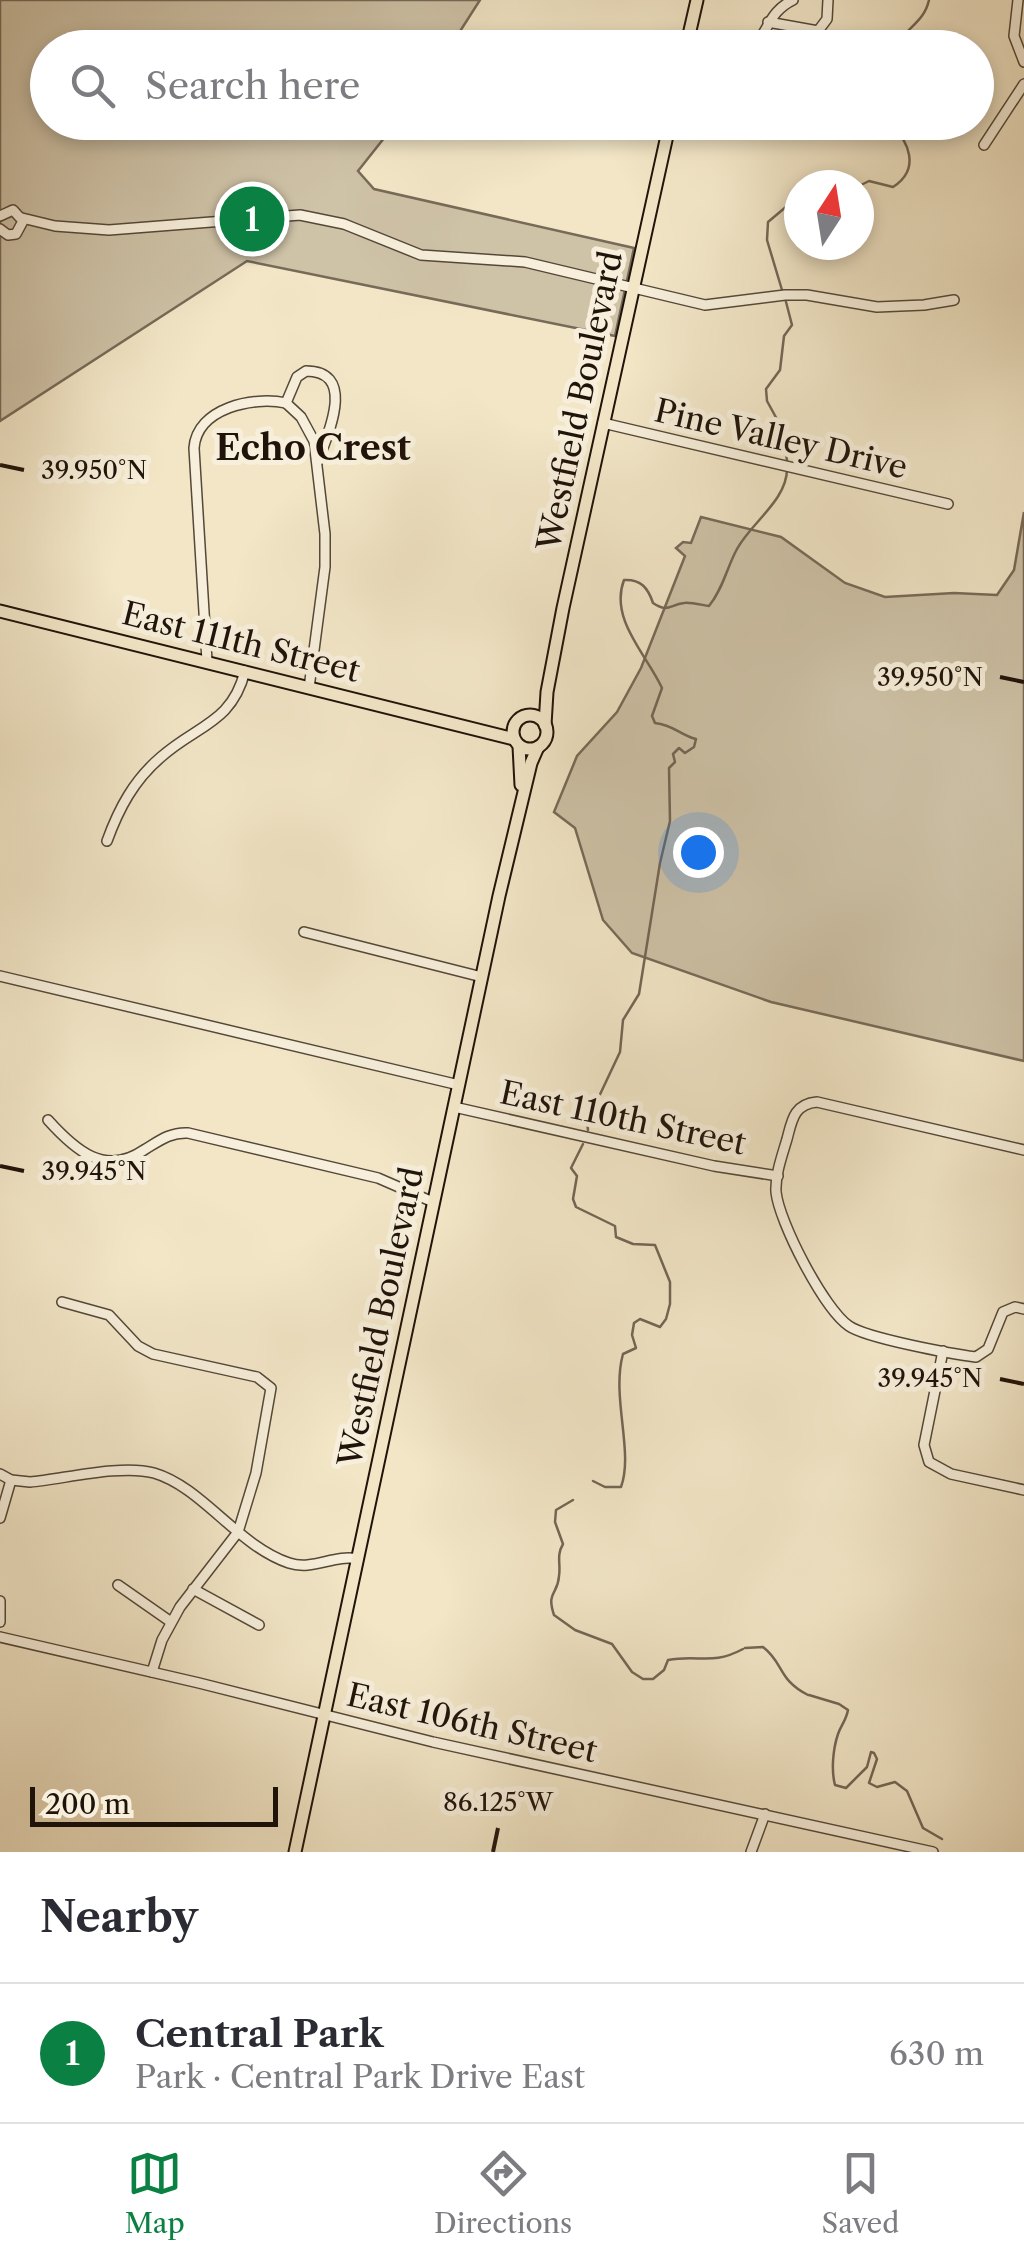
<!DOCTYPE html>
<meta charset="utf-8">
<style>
:root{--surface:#fff;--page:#f2f2f3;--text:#2b2b33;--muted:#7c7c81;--line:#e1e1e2;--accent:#0b8043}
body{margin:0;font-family:"Libre Caslon Text",serif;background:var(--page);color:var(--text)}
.compass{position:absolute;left:784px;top:170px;width:90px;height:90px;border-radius:50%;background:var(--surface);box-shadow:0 5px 15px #0003;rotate:12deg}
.scale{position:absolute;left:30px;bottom:25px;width:248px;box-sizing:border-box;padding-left:10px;border:5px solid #20130a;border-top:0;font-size:28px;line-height:35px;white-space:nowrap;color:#20130a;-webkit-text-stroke:8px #f7efdb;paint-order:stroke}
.you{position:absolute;left:698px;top:852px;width:35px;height:35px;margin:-25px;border:8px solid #fff;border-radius:50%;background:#1a73e8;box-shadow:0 0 0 15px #1a73e833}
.badge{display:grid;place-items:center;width:65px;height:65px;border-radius:50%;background:var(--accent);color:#fff;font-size:32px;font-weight:700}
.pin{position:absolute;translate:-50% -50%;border:5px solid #fff;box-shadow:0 2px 10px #0006}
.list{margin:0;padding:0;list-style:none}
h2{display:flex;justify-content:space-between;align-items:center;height:130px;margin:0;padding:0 40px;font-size:42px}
h2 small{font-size:32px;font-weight:400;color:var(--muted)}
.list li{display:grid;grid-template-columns:65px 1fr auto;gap:30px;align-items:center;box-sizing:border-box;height:140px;padding:0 40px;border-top:2px solid var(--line)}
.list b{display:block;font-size:38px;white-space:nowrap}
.list p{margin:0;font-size:32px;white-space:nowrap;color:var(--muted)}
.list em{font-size:32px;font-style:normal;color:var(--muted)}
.icon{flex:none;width:55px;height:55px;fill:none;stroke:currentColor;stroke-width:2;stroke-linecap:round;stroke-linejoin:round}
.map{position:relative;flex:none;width:1024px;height:1852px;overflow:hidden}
.search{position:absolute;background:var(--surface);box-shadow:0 5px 15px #0003;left:30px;right:30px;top:30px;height:110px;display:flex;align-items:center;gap:25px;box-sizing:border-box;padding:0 35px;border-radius:55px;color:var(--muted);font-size:38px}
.sheet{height:270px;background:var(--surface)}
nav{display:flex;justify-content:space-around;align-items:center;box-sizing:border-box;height:140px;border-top:2px solid var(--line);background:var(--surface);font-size:28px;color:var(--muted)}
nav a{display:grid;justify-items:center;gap:5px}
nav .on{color:var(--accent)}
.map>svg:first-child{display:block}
.green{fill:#cec2a7;stroke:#776a58;stroke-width:2.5}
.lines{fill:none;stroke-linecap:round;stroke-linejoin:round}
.stream{stroke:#736655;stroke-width:2.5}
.minor-casing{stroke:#544839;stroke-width:12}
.major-casing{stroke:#20130a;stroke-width:15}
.minor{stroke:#f7efdb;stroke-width:9}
.major{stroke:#f2e6c7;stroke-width:11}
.ticks{fill:none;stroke:#20130a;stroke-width:4}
.labels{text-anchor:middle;stroke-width:10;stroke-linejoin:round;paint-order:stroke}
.street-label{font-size:32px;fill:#20130a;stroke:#f7efdb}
.neighbourhood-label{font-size:35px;font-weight:bold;fill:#20130a;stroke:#f7efdb}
.ticks-label{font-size:25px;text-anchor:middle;fill:#20130a;stroke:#f7efdb;stroke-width:10;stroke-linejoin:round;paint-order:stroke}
</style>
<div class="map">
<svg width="1024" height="1852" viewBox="0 0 1024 1852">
<rect width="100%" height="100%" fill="#f2e6c7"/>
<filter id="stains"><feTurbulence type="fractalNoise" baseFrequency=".002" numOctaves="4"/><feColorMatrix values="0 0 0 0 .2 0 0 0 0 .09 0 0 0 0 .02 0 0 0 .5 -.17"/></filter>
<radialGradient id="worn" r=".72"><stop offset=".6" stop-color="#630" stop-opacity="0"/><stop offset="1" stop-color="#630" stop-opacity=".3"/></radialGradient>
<g class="green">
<path d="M0,0H480L450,47L48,48V122L396,123L358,171L374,189L634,248L615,336L247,261L0,421Z"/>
<path d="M1024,512V1061L771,1002L632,953L603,920L575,828L554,812L577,756L617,712L641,668L685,556L676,548L683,542L691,543L701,517L781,537L845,583L885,597L954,593L997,595L1014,570Z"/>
</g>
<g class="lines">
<g class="stream">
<path d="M895,48C905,28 924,23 929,0"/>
<path d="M859,186L869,181L893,187C921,169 909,142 890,122"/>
<path d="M782,290L767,240L768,222L787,206L799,205"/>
<path d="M785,298L792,325L784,336L780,370L766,389L767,401L784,432L787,461"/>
<path d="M588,1130L587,1122L620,1052L623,1020L639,994L660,863L670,821L669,768L675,762L673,754L679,748L685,753L694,747L696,739C680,735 674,725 655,723L652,716L662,688C647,655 609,619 624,580C641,579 648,588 653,603C668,613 669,605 684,603C690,602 702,605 709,606C723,589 727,567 737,549C751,523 787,500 787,469"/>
<path d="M583,1144L571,1168L577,1176L573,1199L576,1207L615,1226L616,1237L633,1244L655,1245L670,1282V1304L666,1319L660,1327L640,1319L634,1323L632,1335L636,1348L623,1354C611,1397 634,1452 621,1487H605L593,1481"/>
<path d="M573,1500L556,1510L555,1522L563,1544C556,1556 561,1564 559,1576C558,1595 546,1591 554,1615L575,1630L612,1644L632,1672L643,1679H653L664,1670L668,1660C700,1654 711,1666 743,1649"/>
<path d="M745,1648L763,1647C784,1663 778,1680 808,1695"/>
<path d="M809,1695L839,1704L848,1710C846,1721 841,1725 838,1734C833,1749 831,1770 835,1785L846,1788L867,1767L871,1752L874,1753L877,1759L869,1783L877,1787L895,1782L907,1791L923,1828L942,1839"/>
</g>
<defs>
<g id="minor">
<path d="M1018,0L1014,36L1024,62"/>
<path d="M768,22L818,31L827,19L828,0"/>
<path d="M689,34L749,47C771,34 765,14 793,0"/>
<path d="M984,145L1024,84"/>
<path d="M0,216L13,210L23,221L16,234L8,235L0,229"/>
<path d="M22,218L55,226L109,230L300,215L344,224L421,255L525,262L705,305L785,295H807L877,307L924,305L954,300"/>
<path d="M286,403L301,417L314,441L325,534V567L309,688"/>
<path d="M286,403L297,377L306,371C357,371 328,434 318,461"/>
<path d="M603,423L948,504"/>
<path d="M207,661L194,448C197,408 253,396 286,403"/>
<path d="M107,841C119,808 134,780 161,757C197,725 232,723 245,671"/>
<path d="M304,932L482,977"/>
<path d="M0,976L459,1085"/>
<path d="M454,1107L714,1166L778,1176"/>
<path d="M48,1120C75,1150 105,1177 144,1150C159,1141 170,1132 188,1133L378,1178L433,1202"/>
<path d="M1024,1150L817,1102C794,1104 792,1120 787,1139C782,1156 775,1175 776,1192C779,1222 824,1309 849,1326C866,1338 952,1354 976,1357L988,1349L1003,1312L1015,1307L1024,1309"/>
<path d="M62,1302L109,1315L138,1346L153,1354L257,1377L271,1388L256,1473L238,1532L180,1607L162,1640L152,1672"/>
<path d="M943,1351L924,1445L929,1462L951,1474L1024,1490"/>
<path d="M0,1474L11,1480L30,1482C64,1479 121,1464 154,1473C202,1487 238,1546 289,1563C313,1571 334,1554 358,1559"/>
<path d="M0,1518L11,1480"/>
<path d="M118,1585L171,1622"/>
<path d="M193,1589L259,1625"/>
<path d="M0,1601V1622"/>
<path d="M0,1637L199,1683L433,1742L933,1852"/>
<path d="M751,1852L765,1814"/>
</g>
<g id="major">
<path d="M686,48L697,0"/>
<path d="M0,611L514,739"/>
<circle cx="530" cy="732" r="17"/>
<path d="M545,725L547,692L563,608L670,122"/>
<path d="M519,746L521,785"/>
<path d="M295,1852L499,896L531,763L538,747"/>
</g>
</defs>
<use href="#minor" class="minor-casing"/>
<use href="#major" class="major-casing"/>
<use href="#minor" class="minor"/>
<use href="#major" class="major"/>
</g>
<path class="ticks" d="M0,465L24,470M1000,677L1024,682M0,1166L24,1171M1000,1379L1024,1384M493,1852L498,1828"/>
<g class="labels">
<g class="street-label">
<text transform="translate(580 401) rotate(-78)" y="11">Westfield Boulevard</text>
<text transform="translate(781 439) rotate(13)" y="11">Pine Valley Drive</text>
<text transform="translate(241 642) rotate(14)" y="11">East 111th Street</text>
<text transform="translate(623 1118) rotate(12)" y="11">East 110th Street</text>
<text transform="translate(381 1317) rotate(-78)" y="11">Westfield Boulevard</text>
<text transform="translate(472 1723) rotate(13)" y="11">East 106th Street</text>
</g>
<g class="neighbourhood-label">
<text x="313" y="460">Echo Crest</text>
</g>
</g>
<g class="ticks-label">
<text x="94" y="479">39.950°N</text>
<text x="930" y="686">39.950°N</text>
<text x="94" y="1180">39.945°N</text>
<text x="930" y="1387">39.945°N</text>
<text x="498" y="1811">86.125°W</text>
</g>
<rect width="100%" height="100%" filter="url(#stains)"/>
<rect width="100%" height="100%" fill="url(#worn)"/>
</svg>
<svg class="compass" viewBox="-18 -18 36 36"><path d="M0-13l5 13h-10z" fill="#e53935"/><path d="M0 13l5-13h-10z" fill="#7c7c81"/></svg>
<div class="scale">200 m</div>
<div class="you"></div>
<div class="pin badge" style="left:252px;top:219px">1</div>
<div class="search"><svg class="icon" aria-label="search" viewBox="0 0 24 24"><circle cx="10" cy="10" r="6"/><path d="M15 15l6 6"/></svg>Search here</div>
</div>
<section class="sheet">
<h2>Nearby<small></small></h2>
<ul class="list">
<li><span class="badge">1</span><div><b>Central Park</b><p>Park · Central Park Drive East</p></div><em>630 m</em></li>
</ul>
</section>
<nav>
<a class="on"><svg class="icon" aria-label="map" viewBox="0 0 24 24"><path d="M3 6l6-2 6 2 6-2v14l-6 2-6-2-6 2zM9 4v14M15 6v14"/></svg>Map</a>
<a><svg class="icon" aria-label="directions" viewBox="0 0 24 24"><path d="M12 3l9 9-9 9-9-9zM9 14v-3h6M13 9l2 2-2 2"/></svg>Directions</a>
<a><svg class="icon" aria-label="saved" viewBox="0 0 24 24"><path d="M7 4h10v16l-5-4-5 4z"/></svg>Saved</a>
</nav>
